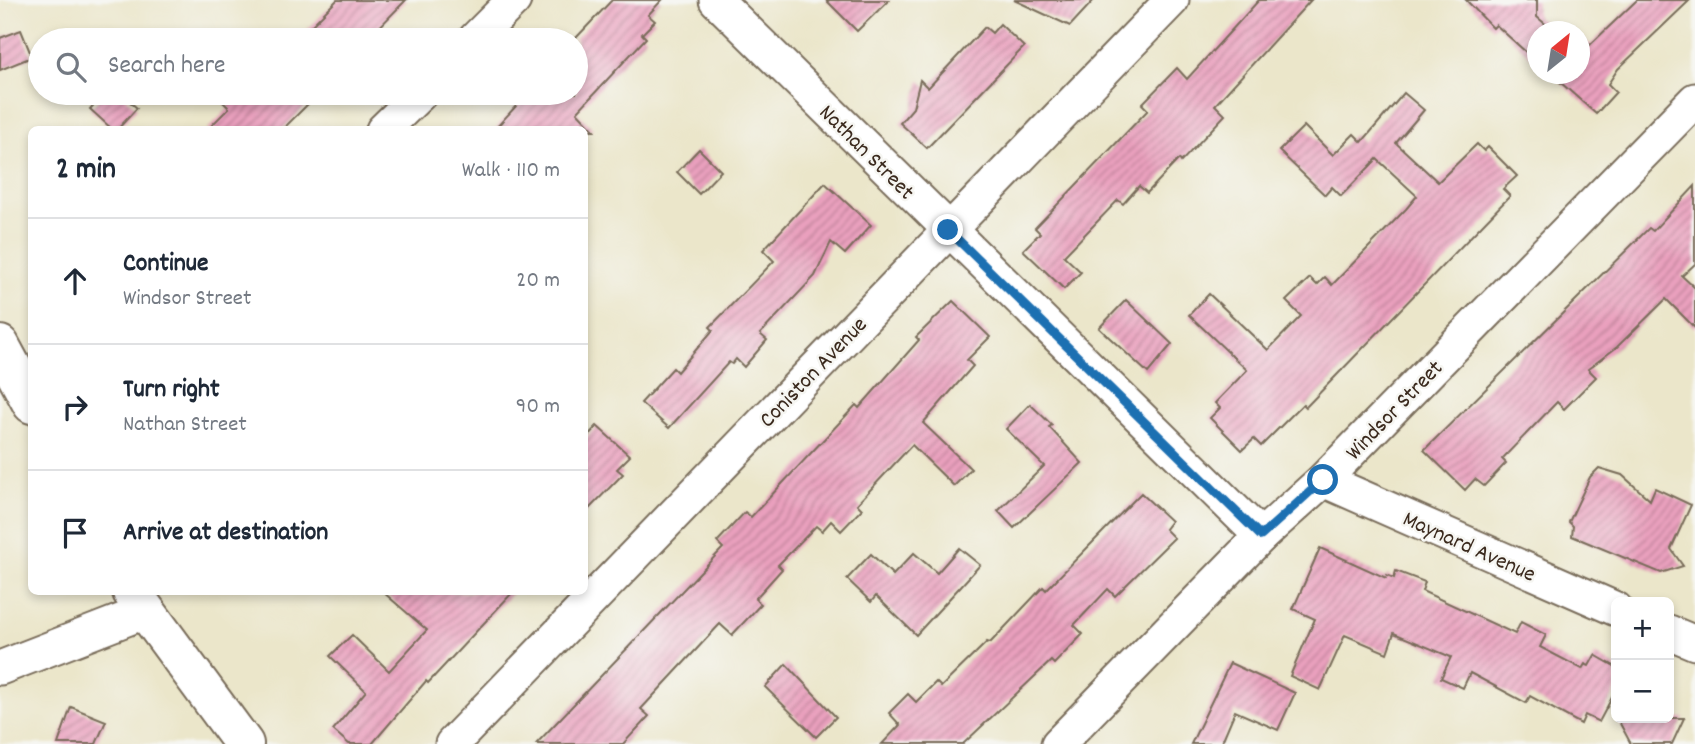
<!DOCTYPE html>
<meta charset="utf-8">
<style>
:root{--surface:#fff;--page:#f6f6f7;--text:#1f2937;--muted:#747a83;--line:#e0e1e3}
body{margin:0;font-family:Dekko,sans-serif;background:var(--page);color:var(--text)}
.controls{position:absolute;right:21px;bottom:21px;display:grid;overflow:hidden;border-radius:10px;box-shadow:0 4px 10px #0003}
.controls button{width:63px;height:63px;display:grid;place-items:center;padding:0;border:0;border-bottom:2px solid var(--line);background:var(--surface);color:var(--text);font:35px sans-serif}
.compass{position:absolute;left:1527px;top:21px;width:63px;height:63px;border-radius:50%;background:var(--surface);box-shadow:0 4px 10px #0003;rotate:30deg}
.stop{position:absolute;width:21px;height:21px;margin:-16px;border:5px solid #1f6fb2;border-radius:50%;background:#fff}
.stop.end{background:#1f6fb2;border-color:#fff;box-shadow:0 2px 7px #0008}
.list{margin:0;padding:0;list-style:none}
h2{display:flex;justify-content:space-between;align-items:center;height:91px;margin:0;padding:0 28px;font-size:30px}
h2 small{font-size:23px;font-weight:400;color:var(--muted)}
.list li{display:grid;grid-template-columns:46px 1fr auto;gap:21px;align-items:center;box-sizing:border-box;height:126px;padding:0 28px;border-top:2px solid var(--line)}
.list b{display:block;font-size:26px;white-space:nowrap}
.list p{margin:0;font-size:23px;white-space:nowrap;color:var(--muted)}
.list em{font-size:23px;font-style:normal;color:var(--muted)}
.icon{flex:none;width:38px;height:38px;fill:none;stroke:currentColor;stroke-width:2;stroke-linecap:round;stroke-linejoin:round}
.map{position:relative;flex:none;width:1695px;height:744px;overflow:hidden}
.search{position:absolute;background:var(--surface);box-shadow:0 4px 10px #0003;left:28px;top:28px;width:560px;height:77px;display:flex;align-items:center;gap:18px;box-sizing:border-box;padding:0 24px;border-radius:38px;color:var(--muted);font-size:26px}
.panel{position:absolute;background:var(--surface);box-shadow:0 4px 10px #0003;left:28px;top:126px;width:560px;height:469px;border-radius:10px}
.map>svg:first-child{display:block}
.building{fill:url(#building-hatch)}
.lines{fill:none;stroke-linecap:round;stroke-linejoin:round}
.street-casing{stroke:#796c5a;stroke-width:37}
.secondary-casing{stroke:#796c5a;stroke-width:42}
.street{stroke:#fff;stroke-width:33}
.secondary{stroke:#fff;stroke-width:38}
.route{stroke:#1f6fb2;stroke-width:9}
.labels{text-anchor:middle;stroke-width:5;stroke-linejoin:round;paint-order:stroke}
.street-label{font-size:23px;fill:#3b2a1e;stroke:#f6f6f2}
</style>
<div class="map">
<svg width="1695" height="744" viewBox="0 0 1695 744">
<defs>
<pattern id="building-hatch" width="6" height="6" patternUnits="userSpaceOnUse" patternTransform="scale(1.75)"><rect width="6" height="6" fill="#eaa0be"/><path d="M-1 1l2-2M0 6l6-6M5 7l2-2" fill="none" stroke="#bf839a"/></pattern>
</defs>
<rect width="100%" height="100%" fill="#f6f6f2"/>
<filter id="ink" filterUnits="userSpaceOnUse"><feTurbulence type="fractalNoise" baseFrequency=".0143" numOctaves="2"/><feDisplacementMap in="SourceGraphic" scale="14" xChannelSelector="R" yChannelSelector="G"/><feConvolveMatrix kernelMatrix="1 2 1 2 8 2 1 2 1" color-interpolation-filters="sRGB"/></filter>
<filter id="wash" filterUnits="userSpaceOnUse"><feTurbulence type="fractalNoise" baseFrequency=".00686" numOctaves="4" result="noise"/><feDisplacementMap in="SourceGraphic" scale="28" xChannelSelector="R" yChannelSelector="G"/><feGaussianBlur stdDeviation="1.57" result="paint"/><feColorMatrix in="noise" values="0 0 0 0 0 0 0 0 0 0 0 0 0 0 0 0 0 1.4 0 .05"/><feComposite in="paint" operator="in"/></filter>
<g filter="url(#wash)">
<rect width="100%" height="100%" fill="#ebe6ca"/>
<g id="blocks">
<g class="building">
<path d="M337,0H406L367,40H297Z"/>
<path d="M612,0H662L648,15L655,21L642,34L646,38L577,112L594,130H494L528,93H576V38Z"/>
<path d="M826,0H889L857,31Z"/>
<path d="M1014,0H1094L1070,26Z"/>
<path d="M1259,0H1311L1215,105L1225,115L1181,162L1179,159L1147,193L1139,186L1123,204L1118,200L1064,256L1081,272L1064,289L1023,250L1040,233L1035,228L1148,110L1142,104L1177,68L1187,79Z"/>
<path d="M1466,0H1537V17L1555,32H1537V62L1496,25L1493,28Z"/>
<path d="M1637,0H1690L1618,69L1608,84L1616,92L1596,114L1551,74H1579V39L1581,37L1590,45Z"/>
<path d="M1000,24L1024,47L927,148L900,123L913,108L920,80L928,88L985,27L992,33Z"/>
<path d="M21,30L32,57L0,70V38Z"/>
<path d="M105,93H120L137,108L117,130H113L90,109Z"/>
<path d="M214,93H319L282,130H207L229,108Z"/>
<path d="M1404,93L1424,110L1396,143L1438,182L1477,144L1484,151L1488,147L1517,176L1503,189L1510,196L1306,407L1303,404L1261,446L1254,439L1242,450L1210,418L1220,408L1215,403L1247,370L1189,315L1209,294L1268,350L1301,316L1286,301L1310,278L1317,285L1325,277L1332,285L1406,209L1417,196L1377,159L1341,196L1332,187L1325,195L1279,151L1304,126L1333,155L1354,134L1362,142Z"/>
<path d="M699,149L721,171L699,194L677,172Z"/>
<path d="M825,183L871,225L845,254L831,242L815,276L760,334L767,340L744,367L736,359L732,364L729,362L669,428L641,403L673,368L677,372L713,330L710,327L774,261L763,250Z"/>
<path d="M1695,186V264L1682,276L1695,288V328L1666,299L1617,347L1588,369L1596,377L1564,409L1557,402L1502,459L1506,463L1484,486L1475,479L1465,490L1424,450L1649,228L1653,231Z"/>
<path d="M1126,300L1172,344L1148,373L1099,328Z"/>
<path d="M953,301L990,337L967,360L973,366L923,423L971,469L954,486L912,445L857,504L862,509L841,531L831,521L822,531L816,526L778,565L782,569L755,599L761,604L732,635L720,624L641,709L649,716L623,744H536L723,548L717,542L745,512L751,517L856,405L859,408L919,340L916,337Z"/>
<path d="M1030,404L1052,425L1049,427L1082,463L1014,528L998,511L1044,466L1006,429Z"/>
<path d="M597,426L630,456L617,469L623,474L584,514V440Z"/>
<path d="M1599,468L1622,475L1650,500L1655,488L1691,505L1671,549L1683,566L1661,573L1572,536L1573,526L1569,522L1590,477Z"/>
<path d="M1141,493L1171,521L1165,529L1174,538L1115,596L1108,589L1074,625L1083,634L1054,664L1051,661L963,744H882L900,725L889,713L908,694L916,702L936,682L941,687L987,642L990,643L1043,587L1046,590Z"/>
<path d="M959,548L980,565L916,635L876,596L871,602L847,579L871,554L893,575L914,553L937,573Z"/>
<path d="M1320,548L1386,578L1387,575L1394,578L1396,571L1425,582L1422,591L1515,634L1521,622L1546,635L1540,647L1582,669L1585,664L1589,666L1595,655L1616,667V690L1599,722L1585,715L1581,724L1530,696L1526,703L1470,673L1463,688L1441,678L1451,657L1394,633L1387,653L1345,635L1320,690L1290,676L1315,619L1293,609Z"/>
<path d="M383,592H513L428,683L426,681L372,744H349L333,730L366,691L330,656L352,635L389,671L427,630Z"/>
<path d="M1230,663L1295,693L1278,730L1235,711L1221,744H1191Z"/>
<path d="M786,664L836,717L816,737L765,687Z"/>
<path d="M71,707L106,721L96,744H58Z"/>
<path d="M1617,718H1684L1672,744H1631Z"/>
</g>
</g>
</g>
<g filter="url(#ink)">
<use href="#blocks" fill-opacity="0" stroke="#796c5a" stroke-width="2"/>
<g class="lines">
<defs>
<g id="street">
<path d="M716,0L1261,536"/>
<path d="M474,40L514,0"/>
<path d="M383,130L421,93"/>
<path d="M1323,480L1616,609"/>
<path d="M1669,632L1695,643"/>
<path d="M0,668L144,612"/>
<path d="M452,744L1172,0"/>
<path d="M1058,744L1261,536L1323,480L1695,100"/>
</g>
<g id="secondary">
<path d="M0,345L32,404"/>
<path d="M132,592L244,744"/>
</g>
</defs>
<use href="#street" class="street-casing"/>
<use href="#secondary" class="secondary-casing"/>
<use href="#street" class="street"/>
<use href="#secondary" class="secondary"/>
</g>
</g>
<g class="lines" filter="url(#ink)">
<path class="route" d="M948,230L1261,536L1323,480"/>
</g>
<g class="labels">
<g class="street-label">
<text transform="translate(868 151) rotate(45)" y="8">Nathan Street</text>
<text transform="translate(812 371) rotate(-46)" y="8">Coniston Avenue</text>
<text transform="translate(1393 409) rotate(-46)" y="8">Windsor Street</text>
<text transform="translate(1470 545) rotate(24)" y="8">Maynard Avenue</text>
</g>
</g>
</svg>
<div class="controls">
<button>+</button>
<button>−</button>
</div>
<svg class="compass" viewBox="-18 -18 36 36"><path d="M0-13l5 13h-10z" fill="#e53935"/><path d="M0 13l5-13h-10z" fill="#747a83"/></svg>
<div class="stop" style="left:1323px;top:480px"></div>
<div class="stop end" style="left:948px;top:230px"></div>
<div class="search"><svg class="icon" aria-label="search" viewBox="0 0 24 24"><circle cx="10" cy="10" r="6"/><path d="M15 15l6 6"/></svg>Search here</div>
<section class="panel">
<h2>2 min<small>Walk · 110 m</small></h2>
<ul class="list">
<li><svg class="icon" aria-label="ahead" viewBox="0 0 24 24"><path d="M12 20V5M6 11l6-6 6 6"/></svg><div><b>Continue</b><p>Windsor Street</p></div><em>20 m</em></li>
<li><svg class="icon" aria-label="right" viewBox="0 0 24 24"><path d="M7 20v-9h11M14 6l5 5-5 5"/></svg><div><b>Turn right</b><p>Nathan Street</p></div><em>90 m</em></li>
<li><svg class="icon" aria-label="arrive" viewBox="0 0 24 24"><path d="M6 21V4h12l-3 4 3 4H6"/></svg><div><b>Arrive at destination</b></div></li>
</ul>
</section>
</div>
